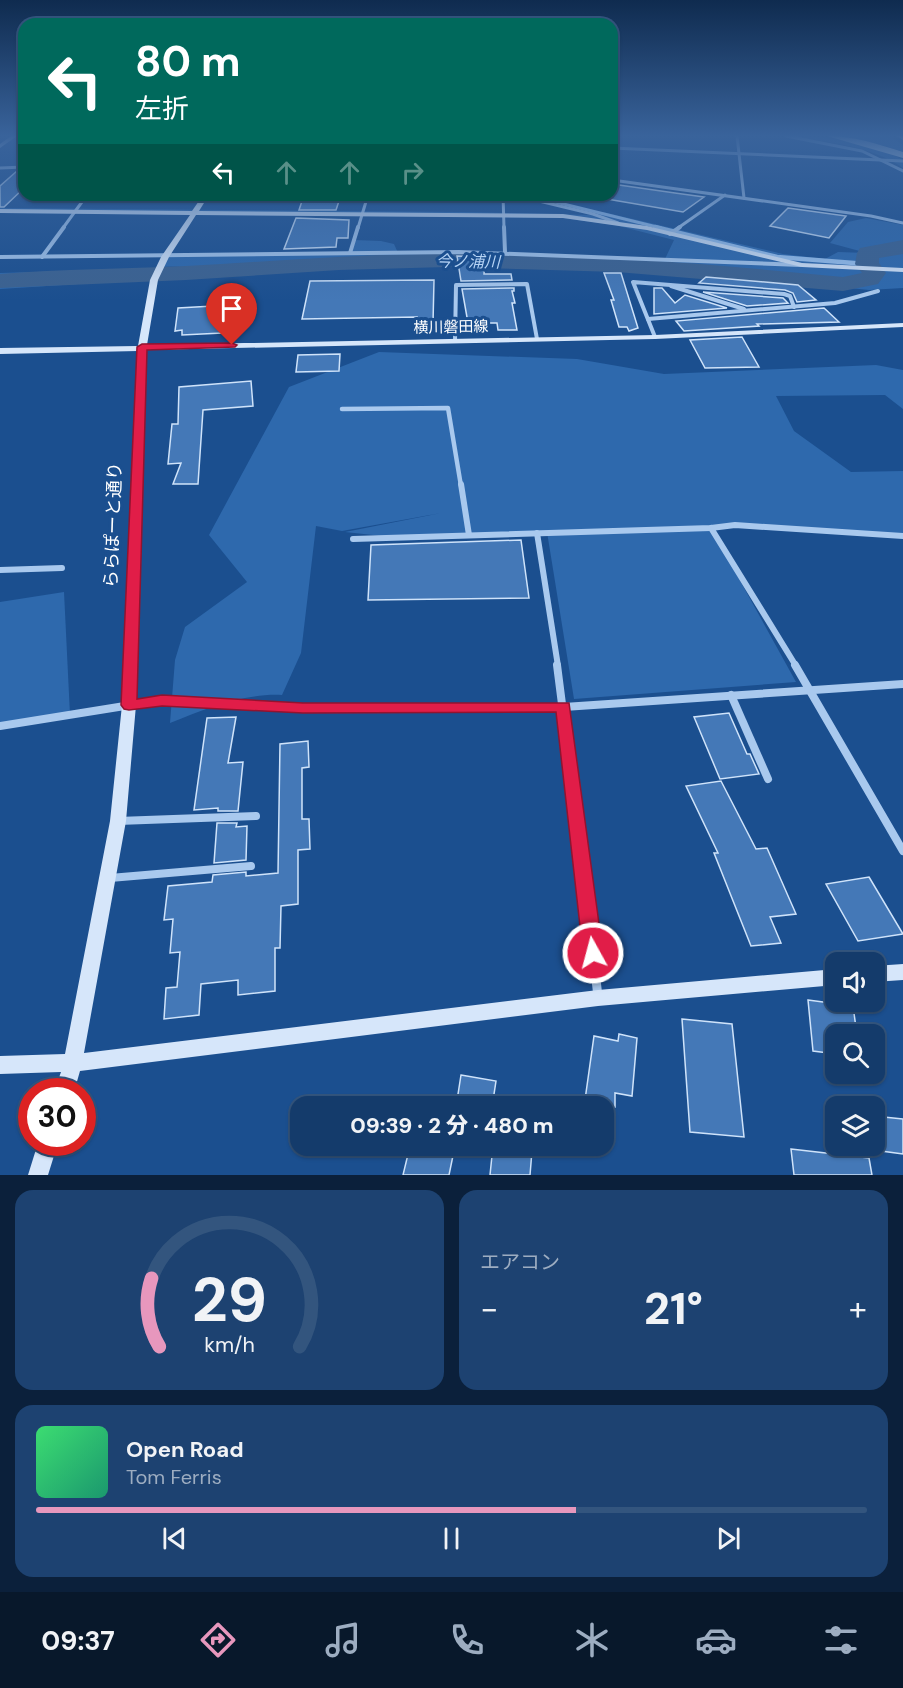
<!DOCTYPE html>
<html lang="ja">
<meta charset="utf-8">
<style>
body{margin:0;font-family:"DM Sans","Noto Sans JP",sans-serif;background:#1d4271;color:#f1f3f6;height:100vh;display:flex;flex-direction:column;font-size:22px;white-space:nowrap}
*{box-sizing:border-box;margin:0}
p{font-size:20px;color:#9dadc1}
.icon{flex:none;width:33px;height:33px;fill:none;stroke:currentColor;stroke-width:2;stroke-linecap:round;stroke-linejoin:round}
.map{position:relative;height:1175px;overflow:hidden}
.drawer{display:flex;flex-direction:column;gap:15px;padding:15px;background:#0b203b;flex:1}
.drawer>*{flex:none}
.top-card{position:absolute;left:18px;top:18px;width:600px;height:183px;border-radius:18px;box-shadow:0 2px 4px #0004,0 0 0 2px #33557e;background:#00695c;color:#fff;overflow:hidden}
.fabs{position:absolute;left:825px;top:952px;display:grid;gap:12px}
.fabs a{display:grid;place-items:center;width:60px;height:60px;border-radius:12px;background:#143b6b;box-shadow:0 2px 4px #0004,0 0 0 2px #33557e;font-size:30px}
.speed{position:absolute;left:18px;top:1078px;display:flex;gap:12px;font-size:30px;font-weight:700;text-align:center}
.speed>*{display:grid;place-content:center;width:78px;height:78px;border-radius:50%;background:#143b6b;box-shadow:0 2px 4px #0004,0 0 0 2px #33557e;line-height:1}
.speed .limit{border:9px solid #d22;background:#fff;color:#111}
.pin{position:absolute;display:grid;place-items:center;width:51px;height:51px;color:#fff;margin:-62px -26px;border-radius:50% 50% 50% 0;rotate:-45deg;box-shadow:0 0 6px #0007}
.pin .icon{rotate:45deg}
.me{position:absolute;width:66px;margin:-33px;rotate:353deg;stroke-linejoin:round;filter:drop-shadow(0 0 4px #0008)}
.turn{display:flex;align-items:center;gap:21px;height:126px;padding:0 18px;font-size:27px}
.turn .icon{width:78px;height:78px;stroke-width:2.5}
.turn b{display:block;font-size:42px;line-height:51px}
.lanes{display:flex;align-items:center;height:57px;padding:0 18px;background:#0003;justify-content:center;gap:30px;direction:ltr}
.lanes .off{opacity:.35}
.big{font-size:45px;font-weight:800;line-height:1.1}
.drawer .tile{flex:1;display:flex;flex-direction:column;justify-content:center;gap:9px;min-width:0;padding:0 21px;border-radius:18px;background:#1d4271}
.drawer .dial{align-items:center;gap:0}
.dial svg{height:156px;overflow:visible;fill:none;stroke:#33557e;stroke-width:7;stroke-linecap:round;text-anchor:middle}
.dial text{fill:#f1f3f6;stroke:none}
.song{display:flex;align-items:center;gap:18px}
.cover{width:72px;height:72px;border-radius:9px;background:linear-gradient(135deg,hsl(140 70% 55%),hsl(160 70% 35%))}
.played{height:6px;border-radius:3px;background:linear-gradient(90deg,#e797bd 65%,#33557e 65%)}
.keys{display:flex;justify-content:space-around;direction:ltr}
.heat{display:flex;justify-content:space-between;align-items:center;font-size:33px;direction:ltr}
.drawer .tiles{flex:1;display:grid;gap:15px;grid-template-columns:1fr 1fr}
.tile:last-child{grid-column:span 2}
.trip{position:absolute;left:290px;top:1096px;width:324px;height:60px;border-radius:18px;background:#143b6b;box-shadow:0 2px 4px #0004,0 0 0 2px #33557e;font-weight:800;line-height:60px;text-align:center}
.dock{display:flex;height:96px;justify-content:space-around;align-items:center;background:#08182b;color:#9dadc1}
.dock .icon{width:42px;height:42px}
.dock .active{color:#e797bd}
.dock b{font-size:27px;color:#f1f3f6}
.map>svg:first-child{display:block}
</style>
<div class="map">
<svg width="903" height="1175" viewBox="0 0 903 1175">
<rect width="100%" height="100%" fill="#1b4f8f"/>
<g fill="#2e69ad">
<path d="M 786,136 C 826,136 868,141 903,160 L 903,168 C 873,146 823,141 786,136 Z"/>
<polygon points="839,136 890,136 903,145 903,152 885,146"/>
<path d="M 0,208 L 463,212 L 592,215 L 603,212 L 783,254 L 825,259 L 838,252 L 867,253 L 830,243 L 848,222 L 866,218 L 903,225 L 903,288 L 869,290 L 699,273 L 469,265 L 347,267 L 0,289 L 0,273 L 139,269 L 187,266 L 160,267 L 165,257 C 227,255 288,254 350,253 L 354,240 L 381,241 L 394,244 L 398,253 L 519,253 L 665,259 L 674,240 L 615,225 L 562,218 L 0,213 Z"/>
<path d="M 379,352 L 577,359 L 664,374 L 876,365 L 903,370 L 903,409 L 885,395 L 776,396 L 794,431 L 851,472 L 903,471 L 903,535 L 735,525 L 711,528 L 796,682 L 574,699 L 547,532 L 401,538 L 345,532 L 441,513 L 342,531 L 316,526 L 301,653 L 282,695 C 244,693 205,709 170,723 L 175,660 L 185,627 L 247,582 L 209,535 L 289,387 Z"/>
<polygon points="64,592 70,715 0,723 0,602"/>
</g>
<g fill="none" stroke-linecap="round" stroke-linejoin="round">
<polyline stroke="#9cc4f0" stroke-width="3" points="527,195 661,228"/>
<polyline stroke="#9cc4f0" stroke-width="4.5" points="655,227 777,257 867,264"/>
<path fill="#3c6290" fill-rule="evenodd" d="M 903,240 L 903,254 L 879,258 L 879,263 L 886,273 L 878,284 L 843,291 L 617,272 L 447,267 L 339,270 L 186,280 L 0,288 L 0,274 C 62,269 124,269 186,266 C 292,260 397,251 503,254 C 617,256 730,266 843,277 L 862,273 L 855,264 L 857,253 L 860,248 Z"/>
</g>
<g fill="#4478b7" stroke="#cfe3fa" stroke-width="1.5">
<polygon points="17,171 24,171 24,188 4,207 0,207 0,186"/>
<polygon points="612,184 675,193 704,197 683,212 595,197 612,195"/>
<polygon points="302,201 339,201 336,210 299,210"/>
<polygon points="788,208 846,216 829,238 770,226"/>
<polygon points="296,218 349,220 348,238 337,238 336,247 284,249"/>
<polygon points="457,256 485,257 484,274 511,274 512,280 461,281"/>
<polygon points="604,273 621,273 638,328 629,331 627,327 619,327 611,300 614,300"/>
<polygon points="706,277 798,285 816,300 797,302 793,293 785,290 699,283"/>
<polygon points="434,280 433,323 416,323 417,317 302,319 310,281"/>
<polygon points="514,288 514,291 512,291 515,303 512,303 517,330 498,330 497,323 468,323 462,289"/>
<polygon points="654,288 662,288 675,303 685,295 727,308 654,314"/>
<polygon points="703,292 783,298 788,303 747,306"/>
<polygon points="231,305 231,323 222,323 222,333 182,335 182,330 175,331 178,308"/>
<polygon points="824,308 839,322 757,324 759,326 684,331 676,321"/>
<polygon points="742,337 759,367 705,368 690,340"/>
<polygon points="340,354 339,371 296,372 298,355"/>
<polygon points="251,381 253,406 203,410 198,484 173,484 181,463 168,464 172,424 178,424 179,387"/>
<polygon points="521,540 529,598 368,600 371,545"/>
<polygon points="729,713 747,754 750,754 759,774 720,779 694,717"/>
<polygon points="236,717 228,763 243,762 238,811 218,811 218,808 194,810 207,718"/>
<polygon points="308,741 309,767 302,768 302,819 309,819 310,849 298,850 298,904 281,906 280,948 275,948 275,991 238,995 238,980 201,984 199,1015 164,1019 166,988 177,987 180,952 170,953 173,919 164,920 168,886 212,882 213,875 246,872 246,876 278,873 280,744"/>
<polygon points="721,781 756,849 767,848 796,914 770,917 781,943 751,946 714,853 718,853 686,786"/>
<polygon points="217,823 237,823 236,827 247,826 246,860 214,863"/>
<polygon points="869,877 903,934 858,941 826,884"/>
<polygon points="808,1000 853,1006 857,1035 836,1035 836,1054 813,1051"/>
<polygon points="682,1019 732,1024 744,1137 690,1132"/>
<polygon points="619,1034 637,1038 632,1096 615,1093 615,1107 584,1107 594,1036 618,1041"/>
<polygon points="461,1075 496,1081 492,1107 456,1107"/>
<polygon points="874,1116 903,1119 903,1154 874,1150"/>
<polygon points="410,1146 455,1146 449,1175 403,1175"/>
<polygon points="493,1146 532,1151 530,1175 490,1175"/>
<polygon points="791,1149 869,1158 872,1175 794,1175"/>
</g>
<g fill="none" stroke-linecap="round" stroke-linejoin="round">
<g stroke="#a9c9ee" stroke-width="3">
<polyline points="737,136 744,198"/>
<polyline points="786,136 862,151 903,171"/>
<polyline points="612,148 903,161"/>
<polyline points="0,168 24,167"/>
<polyline points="612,180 871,216 903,223"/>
<polyline points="503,195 504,228"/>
<polyline points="514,195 593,214 618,223"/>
<polyline points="63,228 87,195"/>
<polyline points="358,228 368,195"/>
<polyline points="678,228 725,195"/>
</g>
<g stroke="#a9c9ee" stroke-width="4">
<polyline points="504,227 505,252"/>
<polyline points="670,234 680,227"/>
<polyline points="350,253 358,227"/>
<polyline points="0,257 459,252 801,265"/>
<polyline points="42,257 64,227"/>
<polyline points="671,286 744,309"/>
<polyline points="648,319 835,303 878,291"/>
<polyline points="655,337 633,282 784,294 790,296 794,307"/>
<polyline points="455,341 456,285 527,284 537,339"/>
</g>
<polyline stroke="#a9c9ee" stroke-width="4.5" points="342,409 448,408 461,486"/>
<g stroke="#a9c9ee" stroke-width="6">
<polyline points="461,484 469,535"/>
<polyline points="711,528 796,666"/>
<polyline points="537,533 558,666"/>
<polyline points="353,539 711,528 735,525 903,536"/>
<polyline points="0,570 62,568"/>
</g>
<g stroke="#a9c9ee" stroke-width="8">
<polyline points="557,665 586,892"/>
<polyline points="795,665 903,851"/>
<polyline points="731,695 768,779"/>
<polyline points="0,726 162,700 303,708 564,707 903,684"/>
<polyline points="118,821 256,816"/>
<polyline points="110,878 251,866"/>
</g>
<polyline stroke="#a9c9ee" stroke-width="9" points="586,891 598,997"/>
<g fill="#d6e6fa" fill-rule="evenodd">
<polygon points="11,136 17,136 0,148 0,144"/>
<polygon points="203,195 209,195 199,211 563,214 647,226 802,263 903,268 903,272 802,267 647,230 563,218 196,215 169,257 158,280 147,345 655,335 903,323 903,327 655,339 146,350 136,705 126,821 84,1053 598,990 836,969 836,985 598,1006 80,1071 74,1092 54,1092 61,1072 0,1074 0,1056 65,1054 110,821 122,705 138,351 0,354 0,348 138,346 150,280 161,257 190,215 0,213 0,209 192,211"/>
<polygon points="903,964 903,980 874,982 874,966"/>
<polygon points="38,1143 58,1143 48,1175 28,1175"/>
</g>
<g fill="#fff" fill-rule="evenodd">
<path d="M 827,136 C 854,136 878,144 903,152 L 903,158 Z"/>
<polygon points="897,136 903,136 903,140"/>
</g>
</g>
<linearGradient id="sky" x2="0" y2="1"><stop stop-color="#0f2b4f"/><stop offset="0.45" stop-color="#39639b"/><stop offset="1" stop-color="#39639b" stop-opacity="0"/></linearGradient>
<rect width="903" height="301" fill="url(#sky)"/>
<polygon fill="#e11d48" stroke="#92132f" stroke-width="1.5" points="232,343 237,345 235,347 147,350 137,699 162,695 303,703 569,703 603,953 600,959 593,962 586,959 583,953 556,712 303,713 162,706 129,710 124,709 121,705 137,347 142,344"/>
<g text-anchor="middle" stroke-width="6" stroke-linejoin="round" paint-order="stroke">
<g font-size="15" fill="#fff" stroke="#1b4f8f">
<text transform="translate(451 327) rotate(-1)" y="5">横川磐田線</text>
</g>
<g font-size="16" font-style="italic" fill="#b5d3f5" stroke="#1b4f8f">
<text transform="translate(468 261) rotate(1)" y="6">今ノ浦川</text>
</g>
<g font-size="18" fill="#fff" stroke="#1b4f8f">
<text transform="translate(113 525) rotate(-88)" y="6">ららぽーと通り</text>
</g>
</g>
</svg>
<div class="fabs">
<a><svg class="icon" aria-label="sound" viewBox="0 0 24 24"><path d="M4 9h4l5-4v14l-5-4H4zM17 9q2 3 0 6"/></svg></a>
<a><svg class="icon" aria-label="search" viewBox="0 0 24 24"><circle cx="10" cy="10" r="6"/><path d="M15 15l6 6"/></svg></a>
<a><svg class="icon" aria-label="layers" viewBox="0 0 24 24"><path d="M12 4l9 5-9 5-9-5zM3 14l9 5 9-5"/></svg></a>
</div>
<div class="speed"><div class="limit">30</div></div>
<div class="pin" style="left:232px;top:345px;background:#d93025"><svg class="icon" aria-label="arrive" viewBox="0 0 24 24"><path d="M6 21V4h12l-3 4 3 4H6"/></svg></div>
<svg class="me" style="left:593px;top:953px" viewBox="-20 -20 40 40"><circle r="17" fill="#e11d48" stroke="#fff" stroke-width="3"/><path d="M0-11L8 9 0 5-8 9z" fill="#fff"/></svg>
<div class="trip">09:39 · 2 分 · 480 m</div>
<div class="top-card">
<div class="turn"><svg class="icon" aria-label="left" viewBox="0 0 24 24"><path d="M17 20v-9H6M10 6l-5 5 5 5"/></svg><div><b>80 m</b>左折</div></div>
<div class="lanes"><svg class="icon" aria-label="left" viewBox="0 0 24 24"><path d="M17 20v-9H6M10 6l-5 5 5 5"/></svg><svg class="icon off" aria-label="ahead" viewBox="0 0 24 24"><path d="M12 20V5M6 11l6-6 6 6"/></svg><svg class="icon off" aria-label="ahead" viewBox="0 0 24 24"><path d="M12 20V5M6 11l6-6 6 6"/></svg><svg class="icon off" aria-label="right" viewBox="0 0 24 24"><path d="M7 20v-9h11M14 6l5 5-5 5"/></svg></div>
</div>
</div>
<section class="drawer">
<div class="tiles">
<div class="tile dial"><svg viewBox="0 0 100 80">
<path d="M14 69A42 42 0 1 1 86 69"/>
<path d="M14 69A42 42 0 0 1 10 34" stroke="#e797bd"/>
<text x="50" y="56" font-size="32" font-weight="700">29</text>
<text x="50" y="72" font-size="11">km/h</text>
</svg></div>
<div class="tile"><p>エアコン</p>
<div class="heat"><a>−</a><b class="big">21°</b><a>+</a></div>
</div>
<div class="tile">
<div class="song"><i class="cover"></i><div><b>Open Road</b><p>Tom Ferris</p></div></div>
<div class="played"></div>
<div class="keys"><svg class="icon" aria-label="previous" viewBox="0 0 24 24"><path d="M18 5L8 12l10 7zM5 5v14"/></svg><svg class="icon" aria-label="pause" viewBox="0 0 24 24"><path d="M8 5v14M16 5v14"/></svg><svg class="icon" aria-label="next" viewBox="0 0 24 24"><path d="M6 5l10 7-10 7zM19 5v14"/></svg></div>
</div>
</div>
</section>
<nav class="dock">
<b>09:37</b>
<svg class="icon active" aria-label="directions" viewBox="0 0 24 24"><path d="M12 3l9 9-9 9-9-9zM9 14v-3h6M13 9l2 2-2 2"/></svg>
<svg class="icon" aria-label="music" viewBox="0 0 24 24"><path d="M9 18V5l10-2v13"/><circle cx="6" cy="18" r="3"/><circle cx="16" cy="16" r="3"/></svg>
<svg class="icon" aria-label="phone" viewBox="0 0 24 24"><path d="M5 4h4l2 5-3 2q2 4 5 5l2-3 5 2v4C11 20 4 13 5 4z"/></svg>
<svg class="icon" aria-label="climate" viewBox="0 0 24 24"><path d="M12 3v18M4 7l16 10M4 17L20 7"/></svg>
<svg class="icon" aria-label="car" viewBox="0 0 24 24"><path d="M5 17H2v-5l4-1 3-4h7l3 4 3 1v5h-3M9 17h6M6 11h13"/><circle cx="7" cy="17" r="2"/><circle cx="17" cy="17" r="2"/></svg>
<svg class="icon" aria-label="filters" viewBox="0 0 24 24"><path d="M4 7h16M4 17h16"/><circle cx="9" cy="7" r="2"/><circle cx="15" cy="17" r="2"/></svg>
</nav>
